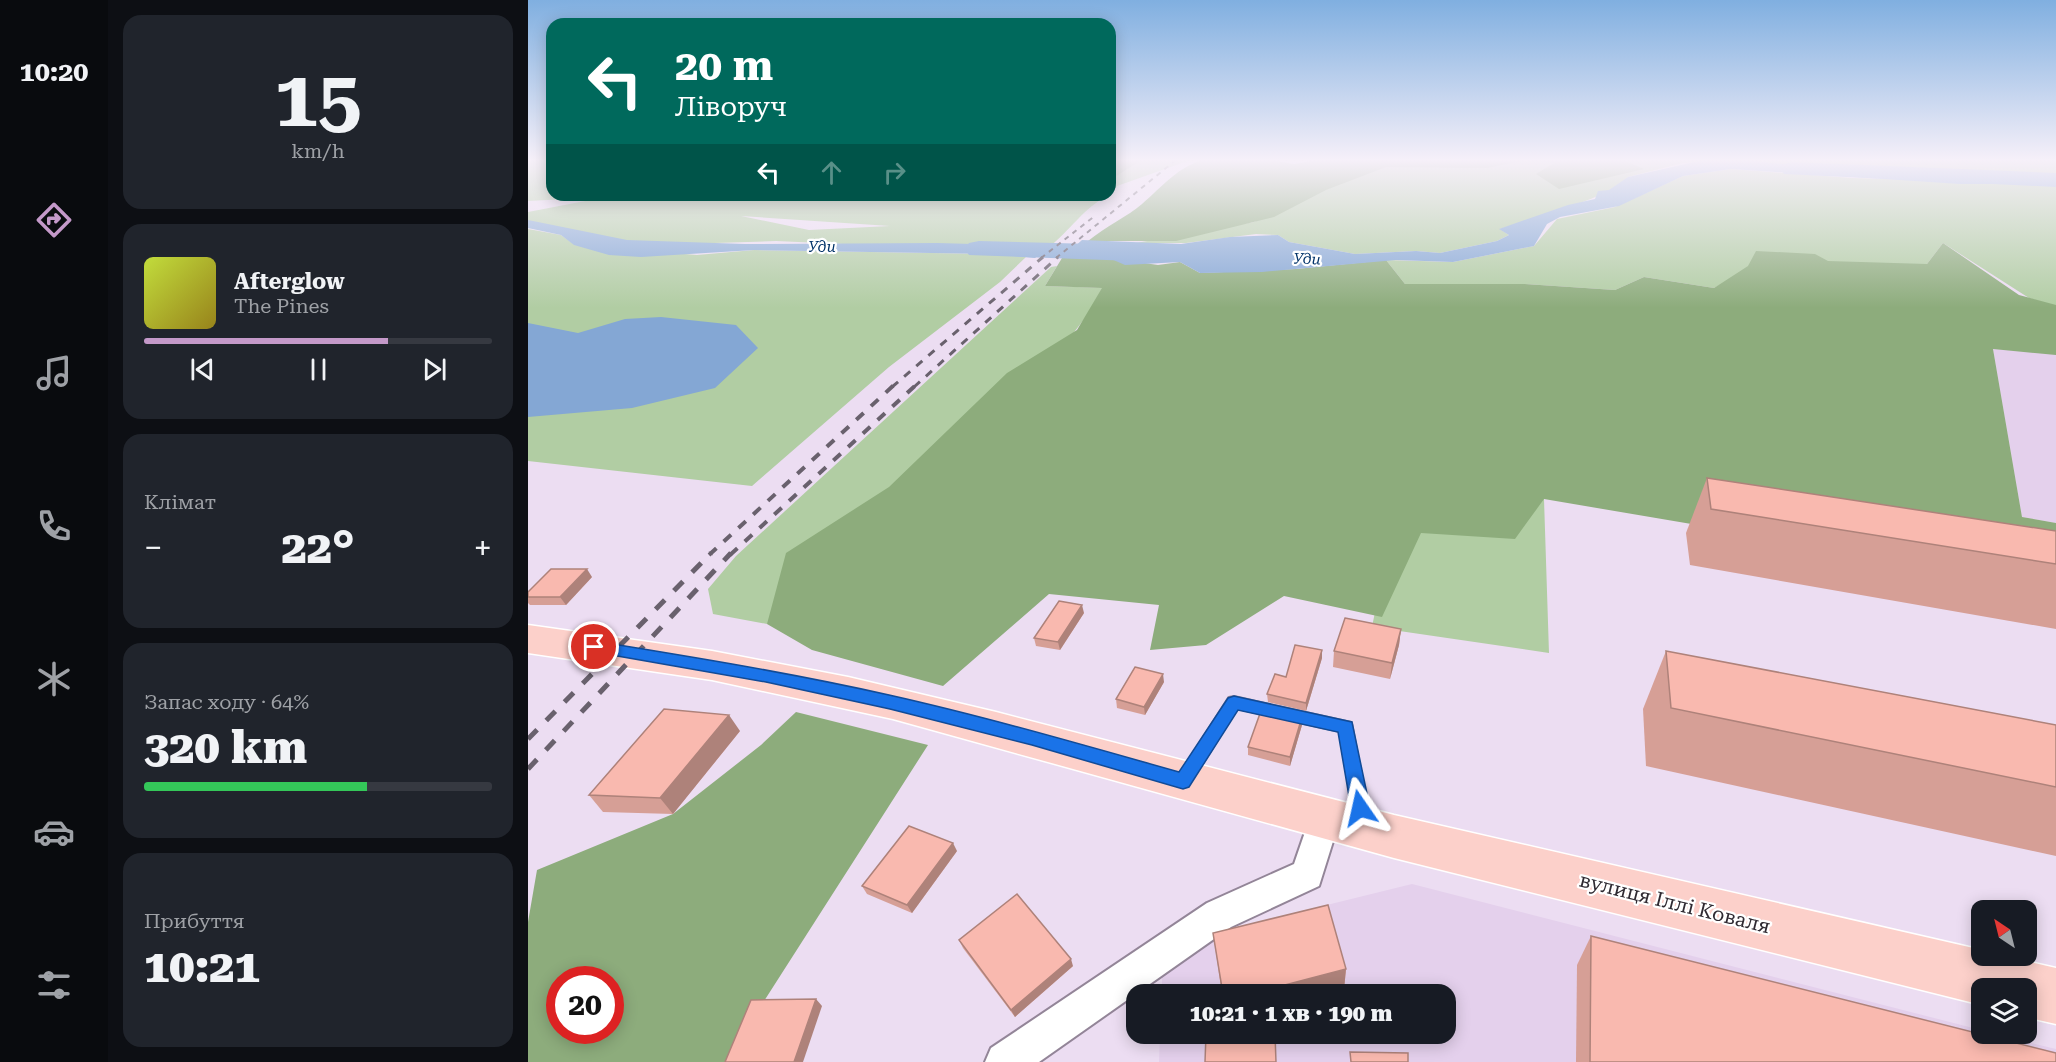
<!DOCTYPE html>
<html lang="uk">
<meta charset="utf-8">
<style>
body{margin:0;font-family:"Roboto Serif",serif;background:#20242c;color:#f1f3f6;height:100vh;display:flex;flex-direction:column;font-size:22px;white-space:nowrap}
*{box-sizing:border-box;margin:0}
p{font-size:20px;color:#9ea1a6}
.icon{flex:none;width:33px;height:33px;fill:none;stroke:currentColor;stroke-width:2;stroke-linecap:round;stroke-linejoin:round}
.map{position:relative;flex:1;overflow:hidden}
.drawer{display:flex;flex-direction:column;gap:15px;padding:15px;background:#0d0f14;width:420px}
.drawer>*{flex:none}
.top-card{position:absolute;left:18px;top:18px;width:570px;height:183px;border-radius:18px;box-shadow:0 3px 15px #0003;background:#00695c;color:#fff;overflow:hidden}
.needle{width:39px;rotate:325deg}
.controls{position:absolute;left:1443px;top:900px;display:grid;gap:12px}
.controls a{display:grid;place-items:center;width:66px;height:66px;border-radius:12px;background:#171b24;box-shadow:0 3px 15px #0003;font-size:30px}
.speed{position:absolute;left:18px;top:966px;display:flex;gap:12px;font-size:30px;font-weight:700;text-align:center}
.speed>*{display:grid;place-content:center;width:78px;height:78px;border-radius:50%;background:#171b24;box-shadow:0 3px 15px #0003;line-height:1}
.speed .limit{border:9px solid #d22;background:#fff;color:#111}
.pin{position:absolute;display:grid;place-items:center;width:51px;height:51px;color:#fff;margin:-26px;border:3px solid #fff;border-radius:50%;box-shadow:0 2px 6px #0007}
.me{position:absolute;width:66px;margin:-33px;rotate:349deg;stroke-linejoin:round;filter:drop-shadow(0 0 4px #0008)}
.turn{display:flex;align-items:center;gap:21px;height:126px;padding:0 30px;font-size:27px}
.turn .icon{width:78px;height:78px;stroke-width:2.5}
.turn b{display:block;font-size:42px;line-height:51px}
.lanes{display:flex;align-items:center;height:57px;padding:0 30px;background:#0003;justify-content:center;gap:30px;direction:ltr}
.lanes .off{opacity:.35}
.big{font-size:45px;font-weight:800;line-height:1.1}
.drawer .card{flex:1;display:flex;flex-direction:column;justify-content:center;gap:9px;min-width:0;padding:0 21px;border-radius:18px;background:#20242c}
.drawer .dial{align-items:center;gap:0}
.dial b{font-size:78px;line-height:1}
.song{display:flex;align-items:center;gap:18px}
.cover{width:72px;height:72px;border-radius:9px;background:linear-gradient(135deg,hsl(70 70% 55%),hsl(50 70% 35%))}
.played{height:6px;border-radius:3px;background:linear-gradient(90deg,#c499c9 70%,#363941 70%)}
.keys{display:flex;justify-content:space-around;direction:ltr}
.heat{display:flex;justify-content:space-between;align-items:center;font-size:33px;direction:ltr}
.charge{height:9px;border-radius:4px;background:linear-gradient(90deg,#34c759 64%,#363941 0)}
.trip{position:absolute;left:598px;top:984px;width:330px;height:60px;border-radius:18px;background:#171b24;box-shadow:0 3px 15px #0003;font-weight:800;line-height:60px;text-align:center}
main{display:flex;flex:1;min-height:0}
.tab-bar{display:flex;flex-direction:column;width:108px;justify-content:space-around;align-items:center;background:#090b0e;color:#9ea1a6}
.tab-bar .icon{width:42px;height:42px}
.tab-bar .current{color:#c499c9}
.tab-bar b{font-size:27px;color:#f1f3f6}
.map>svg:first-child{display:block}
</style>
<main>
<nav class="tab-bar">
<b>10:20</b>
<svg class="icon current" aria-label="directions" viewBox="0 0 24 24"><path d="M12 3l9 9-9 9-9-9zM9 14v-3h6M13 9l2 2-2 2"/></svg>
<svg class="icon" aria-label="music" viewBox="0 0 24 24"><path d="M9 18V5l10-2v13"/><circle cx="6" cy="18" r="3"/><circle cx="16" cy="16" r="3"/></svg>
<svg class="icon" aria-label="phone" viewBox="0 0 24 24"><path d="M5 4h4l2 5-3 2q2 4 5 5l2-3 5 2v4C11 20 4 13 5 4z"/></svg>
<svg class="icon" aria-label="climate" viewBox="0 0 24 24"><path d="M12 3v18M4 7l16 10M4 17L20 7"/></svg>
<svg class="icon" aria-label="car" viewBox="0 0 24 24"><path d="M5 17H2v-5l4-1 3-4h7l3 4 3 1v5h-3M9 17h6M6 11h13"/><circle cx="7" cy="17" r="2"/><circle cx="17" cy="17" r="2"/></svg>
<svg class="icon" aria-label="filters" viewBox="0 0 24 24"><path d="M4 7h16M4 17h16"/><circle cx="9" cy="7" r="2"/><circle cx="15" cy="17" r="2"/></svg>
</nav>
<section class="drawer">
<div class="card dial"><b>15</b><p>km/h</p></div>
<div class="card">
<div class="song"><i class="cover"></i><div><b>Afterglow</b><p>The Pines</p></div></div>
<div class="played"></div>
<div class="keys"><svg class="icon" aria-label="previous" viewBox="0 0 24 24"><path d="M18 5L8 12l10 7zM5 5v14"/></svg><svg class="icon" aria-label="pause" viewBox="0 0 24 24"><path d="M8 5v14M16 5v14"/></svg><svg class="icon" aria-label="next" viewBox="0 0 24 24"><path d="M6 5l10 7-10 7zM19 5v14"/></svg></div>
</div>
<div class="card"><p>Клімат</p>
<div class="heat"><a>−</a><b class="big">22°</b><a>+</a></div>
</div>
<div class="card"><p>Запас ходу · 64%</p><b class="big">320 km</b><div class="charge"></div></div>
<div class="card"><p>Прибуття</p><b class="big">10:21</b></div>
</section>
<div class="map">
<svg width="1528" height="1062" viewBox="0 0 1528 1062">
<rect width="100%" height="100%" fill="#ecddf2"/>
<g fill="#e4d0ec">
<polygon points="1528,347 1528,523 1494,517 1465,349"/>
<polygon points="884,884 1453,1030 1454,1034 1466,1034 1528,1049 1528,1062 631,1062 632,1034 918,1034 918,994 634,994 634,974 697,930"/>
</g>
<g fill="#b1cda3" fill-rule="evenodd">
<path d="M 0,159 L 24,159 L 24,195 L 581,195 C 556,207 542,231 520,248 L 382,247 L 248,241 L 121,245 L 0,223 L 0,212 L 78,197 L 0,201 ZM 213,216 L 362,226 L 281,230 Z"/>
<polygon points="582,159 665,159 589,186 582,194"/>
<path d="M 847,159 L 1528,159 L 1528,178 L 1305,171 L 1201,160 L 1155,163 L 1100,177 C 1081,199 1003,218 972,229 L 981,235 L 969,241 L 912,253 L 888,251 L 827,254 L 761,242 L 750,235 L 728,234 L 658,243 L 608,243 L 726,222 Z"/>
<polygon points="1203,169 1324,178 1528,184 1528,306 1501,298 1415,243 1399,264 1227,266 1186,288 1116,277 1087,290 997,284 877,284 858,260 925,262 1006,246 1029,219 1087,207 1155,176"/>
<polygon points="0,229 33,235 47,245 169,255 226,250 465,254 498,257 472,282 361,367 224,486 0,461"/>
<polygon points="529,266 517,286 580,288 464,439 239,624 185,614 180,589 208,556 523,267"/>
<polygon points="751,425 1016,499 1021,653 844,627 856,567"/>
</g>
<g fill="#8dac7c" fill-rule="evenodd">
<polygon points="582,159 615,159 582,180"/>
<path d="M 678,159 L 737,159 L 766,164 L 794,159 L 1093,159 L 1116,169 L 1031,189 L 1008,174 L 1026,163 L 999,160 L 959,168 L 858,167 L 798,190 L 746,217 L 648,241 L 560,241 C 577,227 600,216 614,204 C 635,186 650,166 678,159 Z"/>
<polygon points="1415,243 1491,295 1528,305 1528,355 1465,349 1494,517 1528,523 1528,586 1016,499 987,539 893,533 854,617 756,596 678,645 622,650 631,605 521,594 415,686 284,650 239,624 258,553 361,487 479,373 549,330 574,288 517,286 534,258 581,258 630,265 652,262 672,273 768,269 858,260 877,284 997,284 1087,290 1116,277 1186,288 1220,266 1228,251 1287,254 1300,261 1399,264"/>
<path d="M 268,712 L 400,745 L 197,1062 L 0,1062 L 0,922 L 9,870 L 145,814 L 233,745 ZM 32,980 L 82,980 L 82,1030 L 32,1030 Z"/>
</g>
<g fill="#84a7d4">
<polygon points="1175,160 1218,160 1346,174 1518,177 1528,178 1528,184 1432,184 1203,169 1155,176 1091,206 1032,217 1019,224 1006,246 925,262 868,260 734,272 672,273 652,262 597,265 581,258 534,258 554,240 653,244 702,237 750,235 761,242 827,254 888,251 912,253 969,241 981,235 971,229 1040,205 1067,199 1070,191 1081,190 1100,177"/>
<polygon points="0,220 99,240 217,244 409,243 522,246 507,258 465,254 226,250 113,257 81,255 46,245 33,235 0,228"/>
<polygon points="133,317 208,325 230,348 187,388 104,408 0,417 0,323 50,333 97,319"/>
</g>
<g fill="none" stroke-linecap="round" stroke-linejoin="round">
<g fill="#84a7d4" fill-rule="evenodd">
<polygon points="1264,162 1528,173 1528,187 1256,174 1253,169 1256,164"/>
<polygon points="451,241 606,245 616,247 620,253 616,259 606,261 441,255 437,249 441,243"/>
</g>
<defs>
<polygon id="service" points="706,697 823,723 841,819 839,824 834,826 829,824 827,819 812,731 709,708 665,778 660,780 655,778 653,774 655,770 701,698"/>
<polygon id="minor" points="796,805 807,809 812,819 791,886 703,927 511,1062 457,1062 463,1048 679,903 766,864 785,809"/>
<polygon id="primary" points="0,625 184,651 320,677 468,712 866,815 1454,950 1454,956 1475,956 1528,968 1528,1024 1498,1017 1498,988 1454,988 1454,1005 866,858 365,719 184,680 0,653"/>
</defs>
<use href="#service" stroke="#938598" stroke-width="4"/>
<use href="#minor" stroke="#938598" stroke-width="4"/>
<use href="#primary" stroke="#fff" stroke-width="3"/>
<use href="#service" fill="#fff" fill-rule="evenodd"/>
<use href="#minor" fill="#fff" fill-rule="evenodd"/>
<use href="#primary" fill="#fcd0ca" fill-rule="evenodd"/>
<g stroke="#69616d" stroke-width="2" stroke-dasharray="5 5" stroke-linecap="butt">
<polyline points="513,258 568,215"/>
<polyline points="528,258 649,159"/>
</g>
<g stroke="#69616d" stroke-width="3" stroke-dasharray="8 8" stroke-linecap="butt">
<polyline points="364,387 515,257"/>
<polyline points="386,387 530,257"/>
</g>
<g stroke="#69616d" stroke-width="4" stroke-dasharray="10 10" stroke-linecap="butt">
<polyline points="181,555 366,385"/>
<polyline points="202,555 388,385"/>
</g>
<g stroke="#69616d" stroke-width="5" stroke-dasharray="13 13" stroke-linecap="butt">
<polyline points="0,739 183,553"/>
<polyline points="0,769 203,553"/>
</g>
</g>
<g fill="#d69f96">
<polygon points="1179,478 1528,531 1528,629 1162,565 1158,533"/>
<polygon points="64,577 38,605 2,605 0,603 0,592"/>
<polygon points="556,613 532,650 508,646 506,638"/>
<polygon points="873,629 871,645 862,679 805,667 806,651"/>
<polygon points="794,650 794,658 778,711 740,702 739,694 758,677"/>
<polygon points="1138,651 1528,725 1528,856 1118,766 1115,709"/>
<polygon points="636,682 617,715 589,708 588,699"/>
<polygon points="774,717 774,725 762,766 720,755 720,747"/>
<polygon points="212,731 145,814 75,812 61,795"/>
<polygon points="429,851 384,913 339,894 334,886"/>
<polygon points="685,933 818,969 816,989 795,994 694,994"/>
<polygon points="1063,936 1528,1062 1048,1062 1049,965"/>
<polygon points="431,940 545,966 487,1017 435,948"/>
</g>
<g fill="#ae827a">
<polygon points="59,569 64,577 38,605 32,597"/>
<polygon points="554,605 556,613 532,650 530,642"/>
<polygon points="873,629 871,645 862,679 864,663"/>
<polygon points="794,650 794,658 778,711 778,703"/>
<polygon points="635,674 636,682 617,715 616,707"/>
<polygon points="201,715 212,731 145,814 132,798"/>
<polygon points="774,717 774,725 762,766 762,757"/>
<polygon points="425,843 429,851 384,913 379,905"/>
<polygon points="543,959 545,966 487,1017 483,1010"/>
<polygon points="818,969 816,989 795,994 745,994 745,988"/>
<polygon points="288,999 294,1006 275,1062 266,1062"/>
</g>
<g fill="#f9b9af" stroke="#ae827a" stroke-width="1.5">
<polygon points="1179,478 1528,531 1528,564 1183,509"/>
<polygon points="23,569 59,569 32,597 0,597 0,592"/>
<polygon points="531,601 554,605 530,642 506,638"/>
<polygon points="817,618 873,629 864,663 806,651"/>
<polygon points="767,645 794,650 778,703 739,694 747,674 758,677"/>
<polygon points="1138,651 1528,725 1528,787 1143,708"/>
<polygon points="607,667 635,674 616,707 588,699"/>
<polygon points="734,708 774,717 762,757 720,747"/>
<polygon points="136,709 201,715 132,798 61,795"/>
<polygon points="381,826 425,843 379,905 334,886"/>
<polygon points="489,894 543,959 483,1010 431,940"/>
<polygon points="800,905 818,969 745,988 745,994 695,994 685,933"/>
<polygon points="1063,936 1528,1053 1528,1062 1062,1062"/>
<polygon points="288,999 266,1062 197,1062 223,1000"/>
<polygon points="678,1034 747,1034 748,1062 677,1062"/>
<polygon points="822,1052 880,1053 880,1062 823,1062"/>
</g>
<linearGradient id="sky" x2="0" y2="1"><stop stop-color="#80afe0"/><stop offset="0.52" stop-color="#f6f0f9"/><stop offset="1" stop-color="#f6f0f9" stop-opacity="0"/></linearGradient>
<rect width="1528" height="308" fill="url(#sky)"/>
<path fill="#1a73e8" stroke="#114b97" stroke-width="1.5" d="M 66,641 C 165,657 263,673 361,695 C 459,717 555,745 651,772 L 700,698 L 706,696 L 824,722 L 842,808 L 839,814 L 832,816 L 826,814 L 823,808 L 810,732 L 710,710 L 661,787 L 655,789 L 504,745 L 362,709 L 238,682 L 61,651 L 58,647 Z"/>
<g text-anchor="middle" stroke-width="4.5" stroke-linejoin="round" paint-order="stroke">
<g font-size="15" font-style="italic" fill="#003268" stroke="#fff">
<text x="294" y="252">Уди</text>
<text transform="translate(779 259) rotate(2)" y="5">Уди</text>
</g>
<g font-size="20" fill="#2f2a32" stroke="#fff">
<text transform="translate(1147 903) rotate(14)" y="7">вулиця Іллі Коваля</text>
</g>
</g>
</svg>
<div class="controls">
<a><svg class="needle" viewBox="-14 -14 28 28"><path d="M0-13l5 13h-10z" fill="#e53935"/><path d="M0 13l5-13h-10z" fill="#9ea1a6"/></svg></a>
<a><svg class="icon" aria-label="layers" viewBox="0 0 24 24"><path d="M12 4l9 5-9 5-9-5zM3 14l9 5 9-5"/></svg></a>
</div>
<div class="speed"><div class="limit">20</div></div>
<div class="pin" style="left:66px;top:647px;background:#d93025"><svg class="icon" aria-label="arrive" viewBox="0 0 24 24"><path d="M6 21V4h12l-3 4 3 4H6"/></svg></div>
<svg class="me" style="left:832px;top:808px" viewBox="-20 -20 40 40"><path d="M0-17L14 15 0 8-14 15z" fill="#1a73e8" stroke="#fff" stroke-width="4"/></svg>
<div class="trip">10:21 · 1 хв · 190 m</div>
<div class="top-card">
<div class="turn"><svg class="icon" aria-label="left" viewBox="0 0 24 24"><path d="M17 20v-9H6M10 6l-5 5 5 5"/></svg><div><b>20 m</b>Ліворуч</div></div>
<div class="lanes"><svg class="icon" aria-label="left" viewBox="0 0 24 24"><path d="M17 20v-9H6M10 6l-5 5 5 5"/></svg><svg class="icon off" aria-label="ahead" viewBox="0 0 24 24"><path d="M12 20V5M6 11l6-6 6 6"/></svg><svg class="icon off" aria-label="right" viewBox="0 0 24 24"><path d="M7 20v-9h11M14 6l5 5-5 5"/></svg></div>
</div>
</div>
</main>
